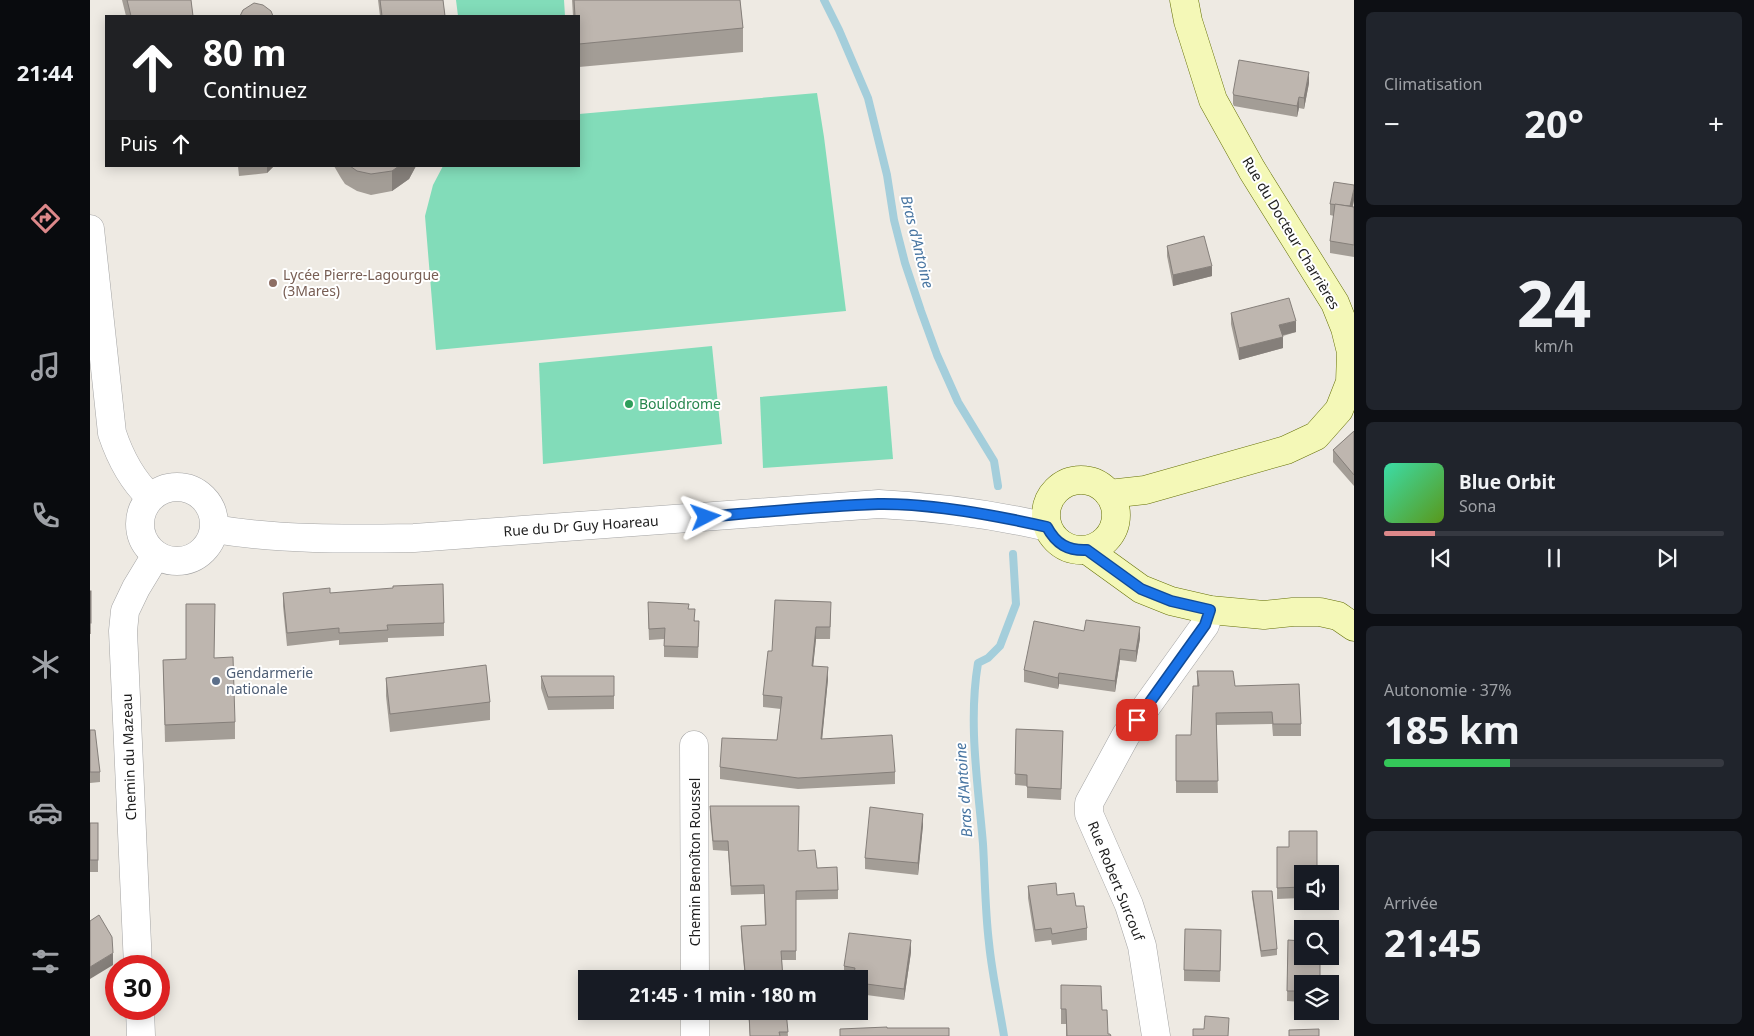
<!DOCTYPE html>
<html lang="fr">
<meta charset="utf-8">
<style>
body{margin:0;font-family:"Noto Sans",sans-serif;background:#20242c;color:#f1f3f6;height:100vh;display:flex;flex-direction:column;font-size:19px;white-space:nowrap}
*{box-sizing:border-box;margin:0}
p{font-size:16px;color:#9ea1a6}
.icon{flex:none;width:28px;height:28px;fill:none;stroke:currentColor;stroke-width:2;stroke-linecap:round;stroke-linejoin:round}
.map{position:relative;flex:1;overflow:hidden}
.details{display:flex;flex-direction:column;gap:12px;padding:12px;background:#0d0f14;width:400px}
.details>*{flex:none}
.hud{position:absolute;left:15px;top:15px;width:475px;height:152px;border-radius:0px;box-shadow:0 2px 12px #0003;background:#202124;color:#fff;overflow:hidden}
.buttons{position:absolute;left:1204px;top:865px;display:grid;gap:10px}
.buttons a{display:grid;place-items:center;width:45px;height:45px;border-radius:0px;background:#171b24;box-shadow:0 2px 12px #0003;font-size:25px}
.speed{position:absolute;left:15px;top:955px;display:flex;gap:10px;font-size:25px;font-weight:700;text-align:center}
.speed>*{display:grid;place-content:center;width:65px;height:65px;border-radius:50%;background:#171b24;box-shadow:0 2px 12px #0003;line-height:1}
.speed .limit{border:8px solid #d22;background:#fff;color:#111}
.pin{position:absolute;display:grid;place-items:center;width:42px;height:42px;color:#fff;margin:-21px;border-radius:10px;box-shadow:0 2px 8px #0006}
.me{position:absolute;width:55px;margin:-28px;rotate:86deg;stroke-linejoin:round;filter:drop-shadow(0 0 4px #0008)}
.turn{display:flex;align-items:center;gap:18px;height:105px;padding:0 15px;font-size:22px}
.turn .icon{width:65px;height:65px;stroke-width:2.5}
.turn b{display:block;font-size:35px;line-height:42px}
.then{display:flex;align-items:center;height:48px;padding:0 15px;background:#0003;gap:10px;font-size:19px}
.big{font-size:38px;font-weight:700;line-height:1.1}
.details .widget{flex:1;display:flex;flex-direction:column;justify-content:center;gap:8px;min-width:0;padding:0 18px;border-radius:8px;background:#20242c}
.details .dial{align-items:center;gap:0}
.dial b{font-size:65px;line-height:1}
.song{display:flex;align-items:center;gap:15px}
.cover{width:60px;height:60px;border-radius:8px;background:linear-gradient(135deg,hsl(160 70% 55%),hsl(90 70% 35%))}
.played{height:5px;border-radius:2px;background:linear-gradient(90deg,#dd888a 15%,#363941 15%)}
.keys{display:flex;justify-content:space-around;direction:ltr}
.heat{display:flex;justify-content:space-between;align-items:center;font-size:28px;direction:ltr}
.charge{height:8px;border-radius:4px;background:linear-gradient(90deg,#34c759 37%,#363941 0)}
.trip{position:absolute;left:488px;top:970px;width:290px;height:50px;border-radius:0px;background:#171b24;box-shadow:0 2px 12px #0003;font-weight:700;line-height:50px;text-align:center}
main{display:flex;flex:1;min-height:0}
.tabs{display:flex;flex-direction:column;width:90px;justify-content:space-around;align-items:center;background:#090b0e;color:#9ea1a6}
.tabs .icon{width:35px;height:35px}
.tabs .on{color:#dd888a}
.tabs b{font-size:22px;color:#f1f3f6}
.map>svg:first-child{display:block}
</style>
<main>
<nav class="tabs">
<b>21:44</b>
<svg class="icon on" aria-label="directions" viewBox="0 0 24 24"><path d="M12 3l9 9-9 9-9-9zM9 14v-3h6M13 9l2 2-2 2"/></svg>
<svg class="icon" aria-label="music" viewBox="0 0 24 24"><path d="M9 18V5l10-2v13"/><circle cx="6" cy="18" r="3"/><circle cx="16" cy="16" r="3"/></svg>
<svg class="icon" aria-label="phone" viewBox="0 0 24 24"><path d="M5 4h4l2 5-3 2q2 4 5 5l2-3 5 2v4C11 20 4 13 5 4z"/></svg>
<svg class="icon" aria-label="climate" viewBox="0 0 24 24"><path d="M12 3v18M4 7l16 10M4 17L20 7"/></svg>
<svg class="icon" aria-label="car" viewBox="0 0 24 24"><path d="M5 17H2v-5l4-1 3-4h7l3 4 3 1v5h-3M9 17h6M6 11h13"/><circle cx="7" cy="17" r="2"/><circle cx="17" cy="17" r="2"/></svg>
<svg class="icon" aria-label="filters" viewBox="0 0 24 24"><path d="M4 7h16M4 17h16"/><circle cx="9" cy="7" r="2"/><circle cx="15" cy="17" r="2"/></svg>
</nav>
<div class="map">
<svg width="1264" height="1036" viewBox="0 0 1264 1036">
<rect width="100%" height="100%" fill="#eeeae3"/>
<g fill="#82dcb9">
<polygon points="366,0 474,0 475,16 368,16"/>
<polygon points="727,93 734,137 756,311 346,350 335,216 343,185 353,166 489,166 489,114"/>
<polygon points="622,346 632,444 453,464 449,363"/>
<polygon points="797,386 803,459 673,468 670,397"/>
</g>
<g fill="none" stroke-linecap="round" stroke-linejoin="round">
<g stroke="#a4cedb" stroke-width="8">
<polyline points="734,0 749,30 778,98 797,175 804,220 815,263 831,311 847,355 868,402 904,461 908,486"/>
<path d="M 914,1036 C 909,1005 902,974 899,943 C 895,910 895,877 893,844 C 888,784 878,723 888,663 L 898,658 L 910,646 L 926,604 L 923,554"/>
</g>
<defs>
<g id="street">
<path d="M 0,229 L 22,433 C 30,457 41,479 60,497"/>
<circle cx="87" cy="524" r="37"/>
<path d="M 124,529 C 190,540 257,539 324,538 L 789,504 C 846,507 902,514 957,527"/>
<polyline points="604,745 605,979"/>
<polyline points="48,966 33,631 35,611 46,588 66,555"/>
<polyline points="50,1009 51,1036"/>
<polyline points="605,1011 605,1036"/>
<polyline points="1066,1036 1052,946 1039,905 999,814 999,803 1036,735 1115,625 1120,610"/>
</g>
<g id="secondary">
<circle cx="991" cy="515" r="35"/>
<polyline points="1019,494 1055,490 1196,450 1226,436 1249,410 1260,382 1261,352 1255,328 1245,303 1162,170 1123,100 1098,21 1094,0"/>
<polyline points="997,550 1051,589 1081,601 1120,610 1174,615 1203,612 1230,612 1248,616 1264,627"/>
</g>
</defs>
<use href="#street" stroke="#a4a4a4" stroke-width="29"/>
<use href="#secondary" stroke="#657007" stroke-width="29"/>
<use href="#street" stroke="#fff" stroke-width="28"/>
<use href="#secondary" stroke="#f4f8b7" stroke-width="28"/>
</g>
<g fill="#a39d96">
<polygon points="32,0 101,0 103,16 36,16"/>
<polygon points="288,0 353,0 355,16 290,16"/>
<polygon points="482,0 650,0 653,28 653,52 489,67 489,16 483,16"/>
<polygon points="1219,83 1214,109 1209,108 1207,117 1155,108 1144,106 1143,104 1143,93"/>
<polygon points="148,166 184,166 177,173 149,176"/>
<polygon points="244,166 326,166 319,179 302,191 281,195 267,191 255,184 251,178"/>
<polygon points="1264,185 1264,200 1263,207 1264,207 1264,257 1240,253 1240,241 1244,216 1240,215 1240,204"/>
<polygon points="1077,246 1122,276 1083,286 1077,256"/>
<polygon points="1141,313 1206,332 1193,336 1193,348 1149,360 1141,324"/>
<polygon points="1264,431 1264,486 1243,462 1243,450"/>
<polygon points="0,591 1,601 1,634 0,634"/>
<polygon points="193,593 240,593 354,623 354,636 298,638 298,642 249,645 249,640 197,646 193,606"/>
<polygon points="599,609 605,621 609,632 608,658 574,657 574,639 559,640 558,613"/>
<polygon points="741,613 740,639 726,639 723,666 738,679 732,739 805,772 805,784 708,789 630,779 630,767 687,740 691,709 673,707 673,695 682,651"/>
<polygon points="994,631 1050,638 1046,662 1030,660 1025,692 969,684 968,689 934,682 934,670"/>
<polygon points="124,658 145,722 145,739 75,742 73,660"/>
<polygon points="1107,671 1145,686 1211,724 1211,736 1183,736 1182,724 1126,725 1128,793 1086,793 1086,735 1101,735 1107,686"/>
<polygon points="451,676 524,676 524,709 458,710 451,688"/>
<polygon points="296,678 400,702 400,720 300,732 296,696"/>
<polygon points="926,729 973,731 971,800 937,798 937,786 925,785"/>
<polygon points="0,730 10,772 10,782 0,783"/>
<polygon points="620,806 708,851 727,868 748,890 748,899 706,900 706,960 692,960 693,979 655,979 651,935 651,926 675,925 674,894 641,895 638,851 623,850 620,816"/>
<rect x="0" y="823" width="8" height="49"/>
<polygon points="833,825 828,875 775,869 775,858"/>
<polygon points="1187,847 1199,847 1212,874 1212,898 1187,899"/>
<polygon points="938,886 967,895 986,906 997,928 997,940 962,945 961,940 945,942 938,898"/>
<polygon points="1162,891 1187,949 1187,955 1171,957 1162,897"/>
<polygon points="1131,930 1130,982 1094,981 1094,970"/>
<polygon points="1198,940 1212,984 1212,1002 1197,1001"/>
<polygon points="821,952 814,1000 769,994 769,979 762,979 754,977 754,966"/>
<polygon points="971,985 1012,1010 1018,1034 1021,1036 976,1036 976,1024 971,1024"/>
<polygon points="658,1011 696,1011 698,1036 660,1036"/>
</g>
<g fill="#857f7a">
<polygon points="1219,72 1219,83 1214,109 1214,98"/>
<polygon points="1209,97 1209,108 1207,117 1207,106"/>
<polygon points="177,166 184,166 177,173"/>
<polygon points="309,166 326,166 319,179 302,191 302,171"/>
<polygon points="1264,189 1264,200 1260,218 1260,206"/>
<polygon points="1122,266 1122,276 1083,286 1083,275"/>
<polygon points="1206,321 1206,332 1189,336 1189,325"/>
<polygon points="1193,337 1193,348 1149,360 1149,348"/>
<polygon points="726,627 726,639 722,677 722,666"/>
<polygon points="1050,627 1050,638 1046,662 1046,651"/>
<polygon points="1030,649 1030,660 1025,692 1025,681"/>
<polygon points="738,667 738,679 731,750 731,739"/>
<polygon points="969,673 969,684 968,689 968,678"/>
<polygon points="833,814 833,825 828,875 828,863"/>
<polygon points="821,940 821,952 814,1000 814,989"/>
<polygon points="23,953 23,965 0,979 0,967"/>
</g>
<g fill="#beb6af" stroke="#857f7a">
<polygon points="37,0 101,0 103,16 41,16"/>
<polygon points="290,0 353,0 355,16 292,16"/>
<polygon points="484,0 650,0 653,28 489,44 489,16 485,16"/>
<polygon points="164,3 173,5 181,11 183,16 150,16 153,10"/>
<polygon points="1149,60 1219,72 1214,98 1209,97 1207,106 1144,95 1143,93"/>
<polygon points="260,166 309,166 302,171 281,174 267,171"/>
<polygon points="1244,182 1264,185 1264,189 1260,206 1240,204"/>
<polygon points="1245,204 1264,207 1264,245 1240,241"/>
<polygon points="1114,236 1122,266 1083,275 1077,246"/>
<polygon points="1199,298 1206,321 1189,325 1193,337 1149,348 1141,313"/>
<polygon points="1264,431 1264,475 1243,450"/>
<polygon points="353,584 354,623 297,625 298,630 249,633 249,628 197,633 193,593 240,588 240,593 303,588 303,586"/>
<rect x="0" y="591" width="1" height="32"/>
<polygon points="685,600 741,602 740,627 726,627 722,666 738,667 731,739 802,735 805,772 708,778 630,767 632,738 687,740 692,697 673,695 678,651 682,651"/>
<polygon points="558,602 599,604 598,609 605,609 604,621 609,621 608,647 574,646 575,628 559,629"/>
<polygon points="96,604 125,604 124,658 143,657 145,722 75,725 73,660 96,659"/>
<polygon points="996,620 1050,627 1046,651 1030,649 1025,681 969,673 968,678 934,670 944,621 994,631"/>
<polygon points="396,665 400,702 300,714 296,678"/>
<polygon points="1107,671 1143,671 1145,686 1209,684 1211,724 1183,724 1182,712 1126,713 1128,781 1086,781 1086,735 1101,735 1103,686 1109,686"/>
<polygon points="451,676 524,676 524,696 458,697"/>
<polygon points="926,729 973,731 971,789 937,787 937,775 925,774"/>
<polygon points="0,730 5,730 10,772 0,772"/>
<polygon points="620,806 709,806 708,851 725,850 727,868 747,867 748,890 706,891 706,951 691,951 693,979 657,979 657,972 655,972 651,926 676,925 674,885 641,886 638,841 623,841"/>
<polygon points="780,807 833,814 828,863 775,858"/>
<rect x="0" y="823" width="8" height="37"/>
<polygon points="1199,831 1227,831 1227,874 1212,874 1212,887 1187,888 1187,847 1199,847"/>
<polygon points="966,883 967,895 984,893 986,906 994,906 997,928 962,934 961,928 945,930 938,886"/>
<polygon points="1162,891 1182,891 1187,949 1171,951"/>
<polygon points="9,915 22,937 23,953 0,967 0,921"/>
<polygon points="1095,929 1131,930 1130,971 1094,970"/>
<polygon points="759,933 821,940 814,989 769,983 769,979 763,979 765,968 754,966"/>
<polygon points="1198,940 1212,941 1212,956 1230,956 1230,984 1212,984 1212,991 1197,991"/>
<polygon points="971,985 1011,986 1012,1010 1017,1010 1018,1034 1020,1034 1021,1036 977,1036 976,1009 971,1009"/>
<polygon points="659,1011 696,1011 698,1032 689,1032 690,1036 660,1036"/>
<polygon points="1115,1016 1139,1018 1138,1036 1103,1036 1103,1029 1114,1029"/>
<polygon points="797,1027 797,1028 859,1028 859,1036 750,1036 750,1029"/>
<polygon points="1229,1029 1229,1036 1199,1036 1199,1030"/>
</g>
<g fill="none" stroke-linecap="round" stroke-linejoin="round">
<defs>
<path id="route" d="M 616,517 C 673,512 731,506 788,504 C 842,503 904,515 957,527 C 966,544 978,551 997,550 L 1051,589 L 1081,601 L 1120,610 L 1115,625 L 1047,720"/>
</defs>
<use href="#route" stroke="#114b97" stroke-width="12"/>
<use href="#route" stroke="#1a73e8" stroke-width="9"/>
</g>
<circle fill="#8d6e63" stroke="#fff" stroke-width="2" cx="183" cy="283" r="5"/>
<circle fill="#2e9e5b" stroke="#fff" stroke-width="2" cx="539" cy="404" r="5"/>
<circle fill="#5c6f8a" stroke="#fff" stroke-width="2" cx="126" cy="681" r="5"/>
<g text-anchor="middle" stroke-width="4" stroke-linejoin="round" paint-order="stroke">
<g font-size="14" fill="#1d1d1d" stroke="#fff">
<text transform="translate(1201 233) rotate(59)" y="5">Rue du Docteur Charrières</text>
<text transform="translate(491 526) rotate(-4)" y="5">Rue du Dr Guy Hoareau</text>
<text transform="translate(39 757) rotate(-92)" y="5">Chemin du Mazeau</text>
<text transform="translate(605 862) rotate(-90)" y="5">Chemin Benoîton Roussel</text>
<text transform="translate(1026 881) rotate(68)" y="5">Rue Robert Surcouf</text>
</g>
<g font-size="14" fill="#785e54" stroke="#fff" text-anchor="start">
<text x="193" y="280">Lycée Pierre-Lagourgue<tspan x="193" dy="16">(3Mares)</tspan></text>
</g>
<g font-size="14" fill="#27864d" stroke="#fff" text-anchor="start">
<text x="549" y="409">Boulodrome</text>
</g>
<g font-size="14" fill="#4e5e75" stroke="#fff" text-anchor="start">
<text x="136" y="678">Gendarmerie<tspan x="136" dy="16">nationale</tspan></text>
</g>
<g font-size="15" font-style="italic" fill="#4976a2" stroke="#fff">
<text transform="translate(827 242) rotate(76)" y="5">Bras d'Antoine</text>
<text transform="translate(874 790) rotate(-94)" y="5">Bras d'Antoine</text>
</g>
</g>
</svg>
<div class="buttons">
<a><svg class="icon" aria-label="sound" viewBox="0 0 24 24"><path d="M4 9h4l5-4v14l-5-4H4zM17 9q2 3 0 6"/></svg></a>
<a><svg class="icon" aria-label="search" viewBox="0 0 24 24"><circle cx="10" cy="10" r="6"/><path d="M15 15l6 6"/></svg></a>
<a><svg class="icon" aria-label="layers" viewBox="0 0 24 24"><path d="M12 4l9 5-9 5-9-5zM3 14l9 5 9-5"/></svg></a>
</div>
<div class="speed"><div class="limit">30</div></div>
<div class="pin" style="left:1047px;top:720px;background:#d93025"><svg class="icon" aria-label="arrive" viewBox="0 0 24 24"><path d="M6 21V4h12l-3 4 3 4H6"/></svg></div>
<svg class="me" style="left:616px;top:517px" viewBox="-20 -20 40 40"><path d="M0-17L14 15 0 8-14 15z" fill="#1a73e8" stroke="#fff" stroke-width="4"/></svg>
<div class="trip">21:45 · 1 min · 180 m</div>
<div class="hud">
<div class="turn"><svg class="icon" aria-label="ahead" viewBox="0 0 24 24"><path d="M12 20V5M6 11l6-6 6 6"/></svg><div><b>80 m</b>Continuez</div></div>
<div class="then">Puis<svg class="icon" aria-label="ahead" viewBox="0 0 24 24"><path d="M12 20V5M6 11l6-6 6 6"/></svg></div>
</div>
</div>
<section class="details">
<div class="widget"><p>Climatisation</p>
<div class="heat"><a>−</a><b class="big">20°</b><a>+</a></div>
</div>
<div class="widget dial"><b>24</b><p>km/h</p></div>
<div class="widget">
<div class="song"><i class="cover"></i><div><b>Blue Orbit</b><p>Sona</p></div></div>
<div class="played"></div>
<div class="keys"><svg class="icon" aria-label="previous" viewBox="0 0 24 24"><path d="M18 5L8 12l10 7zM5 5v14"/></svg><svg class="icon" aria-label="pause" viewBox="0 0 24 24"><path d="M8 5v14M16 5v14"/></svg><svg class="icon" aria-label="next" viewBox="0 0 24 24"><path d="M6 5l10 7-10 7zM19 5v14"/></svg></div>
</div>
<div class="widget"><p>Autonomie · 37%</p><b class="big">185 km</b><div class="charge"></div></div>
<div class="widget"><p>Arrivée</p><b class="big">21:45</b></div>
</section>
</main>
